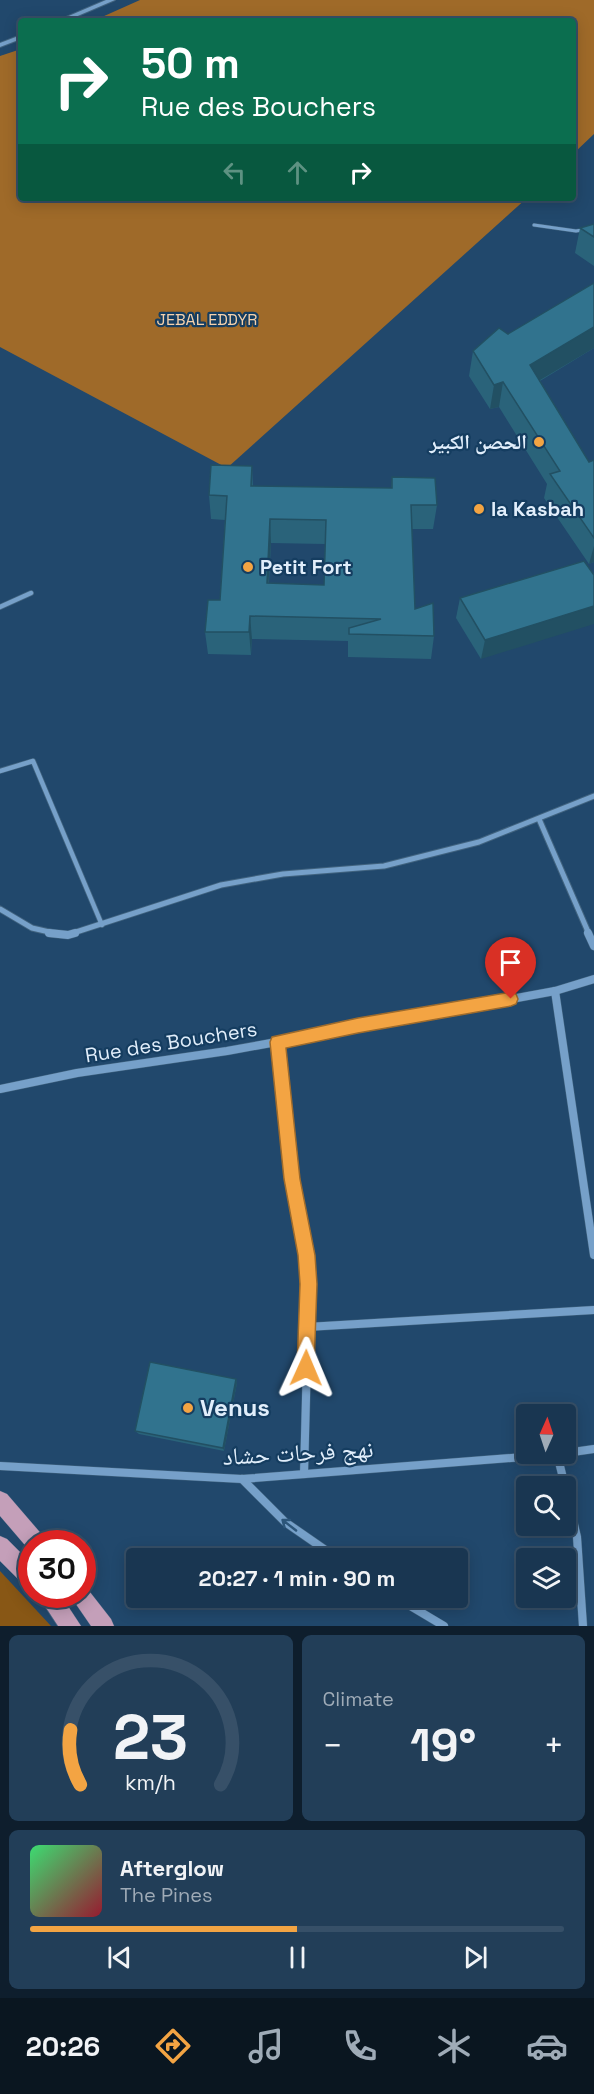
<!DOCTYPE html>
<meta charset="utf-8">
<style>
body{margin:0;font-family:"Space Grotesk","Noto Naskh Arabic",sans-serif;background:#223e58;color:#f1f3f6;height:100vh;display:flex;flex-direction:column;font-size:22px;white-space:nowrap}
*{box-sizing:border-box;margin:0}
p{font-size:20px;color:#9fabb7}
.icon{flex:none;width:33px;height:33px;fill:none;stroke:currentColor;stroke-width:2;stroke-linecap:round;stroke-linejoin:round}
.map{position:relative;height:1626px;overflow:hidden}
.side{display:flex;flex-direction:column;gap:9px;padding:9px;background:#0e1e2d;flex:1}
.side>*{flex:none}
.banner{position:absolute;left:18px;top:18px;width:558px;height:183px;border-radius:6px;box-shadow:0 3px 15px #0003,0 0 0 2px #375068;background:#0b6e4f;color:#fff;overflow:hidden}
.needle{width:39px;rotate:3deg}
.fabs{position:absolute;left:516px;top:1404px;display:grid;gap:12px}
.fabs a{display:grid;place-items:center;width:60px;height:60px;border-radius:6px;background:#193651;box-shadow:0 3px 15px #0003,0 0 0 2px #375068;font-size:30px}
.speed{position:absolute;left:18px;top:1530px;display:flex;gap:12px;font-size:30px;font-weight:700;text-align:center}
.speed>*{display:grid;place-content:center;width:78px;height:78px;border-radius:50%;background:#193651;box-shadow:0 3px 15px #0003,0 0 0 2px #375068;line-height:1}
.speed .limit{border:9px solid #d22;background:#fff;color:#111}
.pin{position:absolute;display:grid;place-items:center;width:51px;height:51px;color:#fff;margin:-62px -26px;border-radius:50% 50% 50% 0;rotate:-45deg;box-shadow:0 0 6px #0007}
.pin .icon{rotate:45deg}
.me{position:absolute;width:66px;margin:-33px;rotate:1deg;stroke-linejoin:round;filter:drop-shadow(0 0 4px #0008)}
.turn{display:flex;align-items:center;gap:21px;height:126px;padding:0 24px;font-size:27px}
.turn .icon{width:78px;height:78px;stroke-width:2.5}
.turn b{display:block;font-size:42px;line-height:51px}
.lanes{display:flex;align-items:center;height:57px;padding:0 24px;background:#0003;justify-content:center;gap:30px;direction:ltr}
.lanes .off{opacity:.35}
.big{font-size:45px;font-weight:700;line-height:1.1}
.side .tile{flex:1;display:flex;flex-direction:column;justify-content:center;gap:9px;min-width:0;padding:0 21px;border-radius:9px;background:#223e58}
.side .dial{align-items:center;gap:0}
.dial svg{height:156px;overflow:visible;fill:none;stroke:#375068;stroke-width:7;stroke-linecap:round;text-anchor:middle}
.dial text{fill:#f1f3f6;stroke:none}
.song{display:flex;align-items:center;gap:18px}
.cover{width:72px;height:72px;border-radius:9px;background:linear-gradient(135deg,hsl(140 70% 55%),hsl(350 70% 35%))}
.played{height:6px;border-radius:3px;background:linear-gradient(90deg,#f3a443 50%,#375068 50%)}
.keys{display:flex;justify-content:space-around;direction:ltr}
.heat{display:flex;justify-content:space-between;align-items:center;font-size:33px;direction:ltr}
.side .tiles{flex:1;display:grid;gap:9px;grid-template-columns:1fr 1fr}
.tile:last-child{grid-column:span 2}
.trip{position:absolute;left:126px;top:1548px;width:342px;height:60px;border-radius:6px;background:#193651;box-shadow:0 3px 15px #0003,0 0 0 2px #375068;font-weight:700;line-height:60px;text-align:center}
.dock{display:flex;height:96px;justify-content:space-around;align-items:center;background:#0a1620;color:#9fabb7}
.dock .icon{width:42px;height:42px}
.dock .current{color:#f3a443}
.dock b{font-size:27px;color:#f1f3f6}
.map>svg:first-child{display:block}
</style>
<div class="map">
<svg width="594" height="1626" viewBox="0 0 594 1626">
<rect width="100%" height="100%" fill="#21486c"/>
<polygon fill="#885715" points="0,1571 51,1626 0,1626"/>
<g fill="#9f6a29">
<polygon points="140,0 594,0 594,134 573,154 573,21 93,21"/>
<polygon points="21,49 21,198 527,198 227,468 0,347 0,56"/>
</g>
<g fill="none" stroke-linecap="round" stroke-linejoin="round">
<defs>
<polyline id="service" points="534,225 576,231 594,228"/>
<g id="pedestrian">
<polyline points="0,607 31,593"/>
<polyline points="0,771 33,761 102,925"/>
</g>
<g id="minor-far1">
<polyline points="539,819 589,934"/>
<polyline points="0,909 32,928 58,934"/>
<polyline points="70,934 221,885 283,874 384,866 479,842 594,796"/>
</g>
<g id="minor">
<polyline points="49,933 68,935 75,933"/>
<polyline points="588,933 594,946"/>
<polyline points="555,991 594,1255"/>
<polyline points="278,1042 292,1178 309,1284 304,1474"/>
<polyline points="0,1089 77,1073 227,1051 555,991 594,979"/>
<polyline points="307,1327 594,1310"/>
<polyline points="566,1453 594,1449"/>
<polyline points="557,1454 565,1486"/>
<polyline points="0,1466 242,1479 561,1454"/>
<polyline points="242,1479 285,1522 337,1558"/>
<polyline points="566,1491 577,1537 583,1626"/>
<polyline points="397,1598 444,1626"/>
</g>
<g id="tertiary">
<polygon points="106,0 115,0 66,21 57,21"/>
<polygon points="21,35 21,39 0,47 0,43"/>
</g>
<g id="primary">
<polygon points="0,1491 7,1494 44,1537 47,1544 32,1544 30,1551 0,1516"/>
<polygon points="0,1536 7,1539 32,1564 32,1589 25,1586 0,1561"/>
<polygon points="82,1585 86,1587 111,1619 114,1626 91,1626 69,1594 82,1594"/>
<polygon points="37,1594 60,1594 81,1626 58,1626"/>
</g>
</defs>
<use href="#service" stroke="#41637f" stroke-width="4"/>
<use href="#pedestrian" stroke="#41637f" stroke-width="6"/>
<use href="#minor-far1" stroke="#41637f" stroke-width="7"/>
<use href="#minor" stroke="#41637f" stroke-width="9"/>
<use href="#tertiary" stroke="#41637f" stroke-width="2"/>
<use href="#primary" stroke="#41637f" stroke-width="1"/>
<use href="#service" stroke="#76a0c9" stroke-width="3"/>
<use href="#pedestrian" stroke="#76a0c9" stroke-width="4.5"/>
<use href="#minor-far1" stroke="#76a0c9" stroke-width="5"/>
<use href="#minor" stroke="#76a0c9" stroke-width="8"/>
<use href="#tertiary" fill="#76a0c9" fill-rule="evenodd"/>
<use href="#primary" fill="#c49fb9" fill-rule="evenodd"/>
</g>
<g fill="#2a637a" fill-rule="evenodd">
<polygon points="594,224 594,266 575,253 580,228"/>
<polygon points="594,283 594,348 540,381 589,462 594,460 594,562 589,564 544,498 547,484 499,407 490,409 469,376 473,351 508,334"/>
<path d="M 252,466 L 253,486 L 391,488 L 392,477 L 437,505 L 433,529 L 412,529 L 415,609 L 434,636 L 431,659 L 348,657 L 348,641 L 252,639 L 251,655 L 208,654 L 205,632 L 220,600 L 225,520 L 211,519 L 209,495 ZM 271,543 L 325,544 L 324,585 L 269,583 Z"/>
<polygon points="584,561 481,659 456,618 460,598"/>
<polygon points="236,1379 237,1383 224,1451 139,1434 135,1431"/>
</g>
<g fill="#225063">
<polygon points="594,327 594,348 525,389 530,365"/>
<polygon points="503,382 499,407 490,409 494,385"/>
<polygon points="270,519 271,543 267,606 267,583"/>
<polygon points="594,546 594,562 589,564"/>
<polygon points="594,606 594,624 481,659 485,640"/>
<polygon points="250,616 252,639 251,655 249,632"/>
<polygon points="236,1379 237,1383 224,1451 223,1448"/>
</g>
<g fill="#31738e" stroke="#225063" stroke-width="1.5" fill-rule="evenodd">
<polygon points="594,224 594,237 580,228"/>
<polygon points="594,283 594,327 530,365 589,462 594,460 594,538 550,474 560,471 503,382 494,385 473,351 499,328 508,334"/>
<path d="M 211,465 L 252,466 L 251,486 L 392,488 L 392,477 L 435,478 L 437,505 L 411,505 L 415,609 L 433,603 L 434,636 L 349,634 L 349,628 L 381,619 L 250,616 L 249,632 L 205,632 L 208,600 L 220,600 L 227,496 L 209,495 ZM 270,519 L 326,520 L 324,585 L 267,583 Z"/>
<polygon points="584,561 594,575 594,606 485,640 460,598"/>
<polygon points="150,1362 236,1379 223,1448 135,1431"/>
</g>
<defs><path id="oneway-shaft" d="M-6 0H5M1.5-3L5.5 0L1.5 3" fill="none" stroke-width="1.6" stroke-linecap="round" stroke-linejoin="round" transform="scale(1.5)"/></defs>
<use stroke="#2d567a" href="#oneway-shaft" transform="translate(289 1525) rotate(-142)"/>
<polygon fill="#f3a443" stroke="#9e6b2c" stroke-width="1.5" points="511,992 516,994 518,999 516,1004 511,1006 358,1033 286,1048 300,1179 315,1255 317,1284 314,1368 312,1375 306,1377 299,1375 297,1368 300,1284 298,1255 284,1179 270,1042 272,1037 358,1018"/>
<g fill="#f3a443" stroke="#153d60" stroke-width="2">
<circle cx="539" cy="442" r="6"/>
<circle cx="479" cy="509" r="6"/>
<circle cx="248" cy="567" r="6"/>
<circle cx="188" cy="1408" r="6"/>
</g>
<g text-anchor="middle" stroke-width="4.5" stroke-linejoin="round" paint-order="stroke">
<g font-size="16" fill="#f6d2ac" stroke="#153d60">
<text x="207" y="325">JEBAL EDDYR</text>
</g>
<g font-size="20" font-weight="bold" fill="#e1eefb" stroke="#153d60" text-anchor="start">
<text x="527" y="449" text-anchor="end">الحصن الكبير</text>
<text x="491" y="516">la Kasbah</text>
<text x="260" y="574">Petit Fort</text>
</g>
<g font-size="20" fill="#e1eefb" stroke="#153d60">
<text transform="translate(171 1042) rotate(-9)" y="7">Rue des Bouchers</text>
</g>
<g font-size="24" font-weight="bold" fill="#e1eefb" stroke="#153d60" text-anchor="start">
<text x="200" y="1416">Venus</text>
</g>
<g font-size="24" fill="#e1eefb" stroke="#153d60">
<text transform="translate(298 1453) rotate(-3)" y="8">نهج فرحات حشاد</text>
</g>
</g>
</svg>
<div class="fabs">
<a><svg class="needle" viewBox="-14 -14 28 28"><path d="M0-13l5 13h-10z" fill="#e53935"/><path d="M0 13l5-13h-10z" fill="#9fabb7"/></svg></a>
<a><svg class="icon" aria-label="search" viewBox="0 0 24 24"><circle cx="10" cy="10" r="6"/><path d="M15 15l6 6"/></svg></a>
<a><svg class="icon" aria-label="layers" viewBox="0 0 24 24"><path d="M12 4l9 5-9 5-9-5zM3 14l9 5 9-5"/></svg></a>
</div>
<div class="speed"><div class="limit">30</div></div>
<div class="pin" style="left:511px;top:999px;background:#d93025"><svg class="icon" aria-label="arrive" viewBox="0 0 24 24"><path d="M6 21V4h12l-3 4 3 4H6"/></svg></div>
<svg class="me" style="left:306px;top:1368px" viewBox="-20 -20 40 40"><path d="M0-17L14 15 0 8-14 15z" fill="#f3a443" stroke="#fff" stroke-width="4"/></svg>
<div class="trip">20:27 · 1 min · 90 m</div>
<div class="banner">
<div class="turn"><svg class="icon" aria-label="right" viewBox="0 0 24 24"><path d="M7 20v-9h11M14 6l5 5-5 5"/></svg><div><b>50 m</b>Rue des Bouchers</div></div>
<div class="lanes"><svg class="icon off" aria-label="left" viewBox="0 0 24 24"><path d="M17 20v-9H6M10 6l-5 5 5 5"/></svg><svg class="icon off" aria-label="ahead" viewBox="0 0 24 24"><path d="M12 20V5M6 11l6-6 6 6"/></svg><svg class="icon" aria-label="right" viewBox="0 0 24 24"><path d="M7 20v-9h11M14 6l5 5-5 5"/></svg></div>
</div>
</div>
<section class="side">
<div class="tiles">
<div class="tile dial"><svg viewBox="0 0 100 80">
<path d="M14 69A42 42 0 1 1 86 69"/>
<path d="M14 69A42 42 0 0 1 9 41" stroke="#f3a443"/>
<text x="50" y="56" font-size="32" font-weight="700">23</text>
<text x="50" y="72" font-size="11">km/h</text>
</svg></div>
<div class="tile"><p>Climate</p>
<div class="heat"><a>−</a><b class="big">19°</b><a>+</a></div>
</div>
<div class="tile">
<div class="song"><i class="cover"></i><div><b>Afterglow</b><p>The Pines</p></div></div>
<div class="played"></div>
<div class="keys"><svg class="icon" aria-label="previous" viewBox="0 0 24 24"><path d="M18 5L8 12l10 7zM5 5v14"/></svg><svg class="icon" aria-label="pause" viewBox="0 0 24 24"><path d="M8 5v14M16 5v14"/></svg><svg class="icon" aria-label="next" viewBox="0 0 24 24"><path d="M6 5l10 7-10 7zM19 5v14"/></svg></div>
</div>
</div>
</section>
<nav class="dock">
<b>20:26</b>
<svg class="icon current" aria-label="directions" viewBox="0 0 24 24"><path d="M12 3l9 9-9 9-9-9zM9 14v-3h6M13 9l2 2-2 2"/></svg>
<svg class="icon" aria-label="music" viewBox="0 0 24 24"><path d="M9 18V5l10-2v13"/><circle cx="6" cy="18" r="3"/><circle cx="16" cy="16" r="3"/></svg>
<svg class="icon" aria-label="phone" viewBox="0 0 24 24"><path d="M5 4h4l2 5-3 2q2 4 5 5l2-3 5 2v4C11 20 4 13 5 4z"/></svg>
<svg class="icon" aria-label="climate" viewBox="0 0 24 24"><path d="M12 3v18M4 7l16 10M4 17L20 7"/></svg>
<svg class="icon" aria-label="car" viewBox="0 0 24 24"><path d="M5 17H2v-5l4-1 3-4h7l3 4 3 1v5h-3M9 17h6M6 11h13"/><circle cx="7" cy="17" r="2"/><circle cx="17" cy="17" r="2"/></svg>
</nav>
